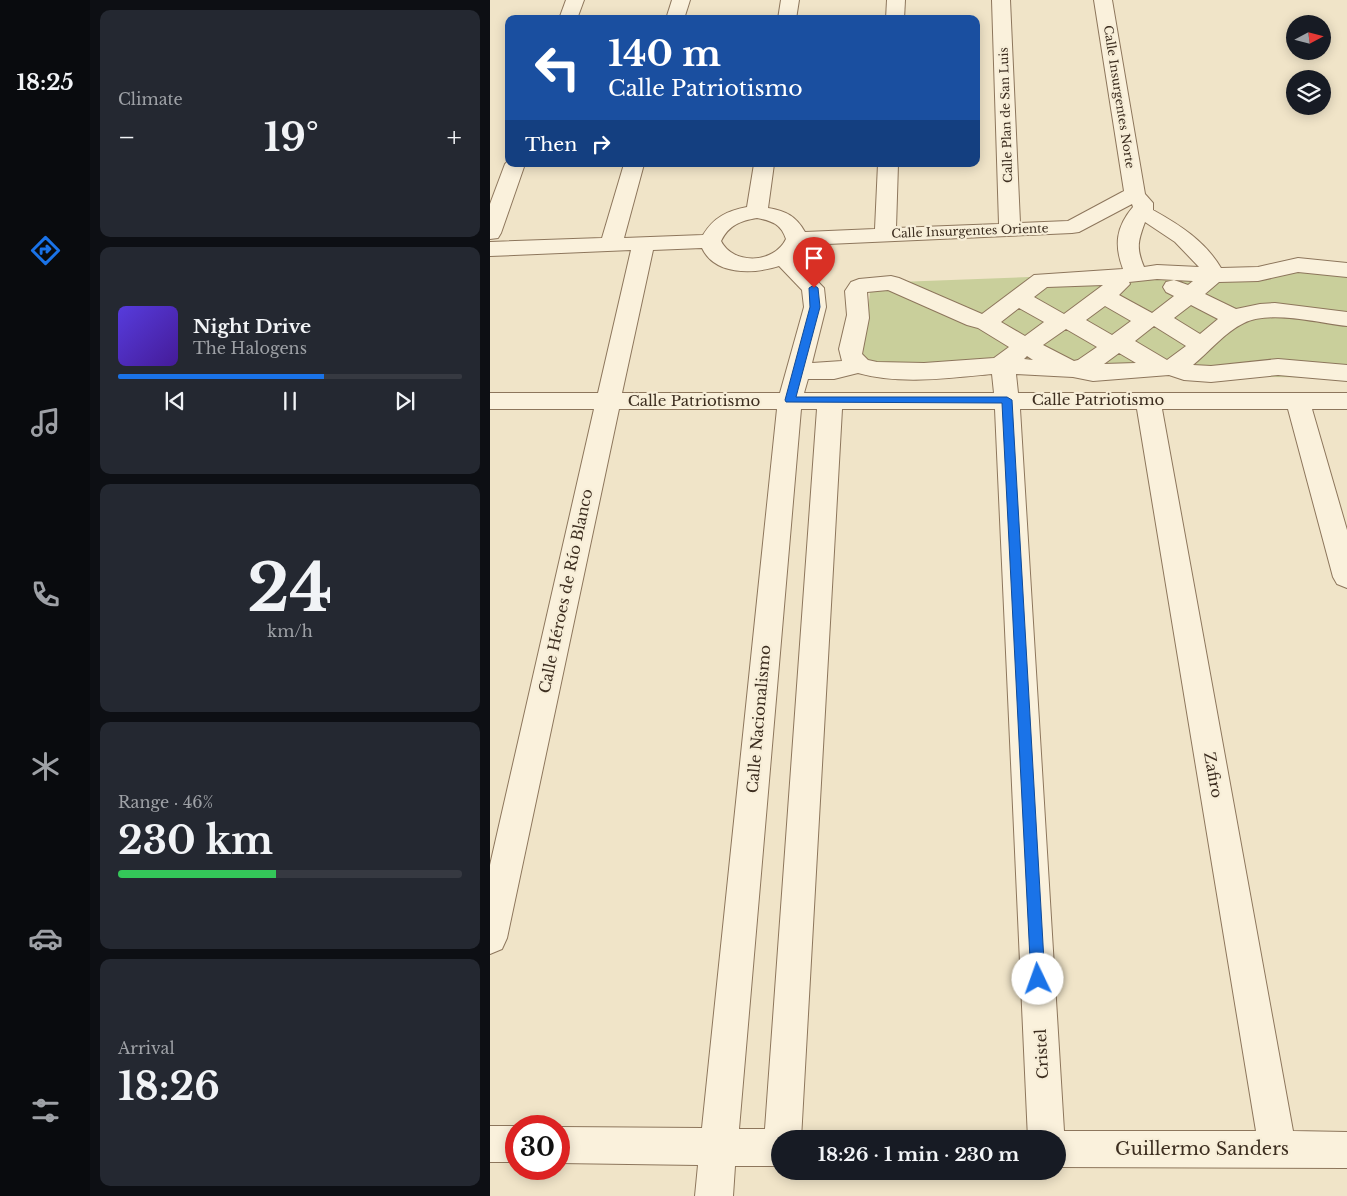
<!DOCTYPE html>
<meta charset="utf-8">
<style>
body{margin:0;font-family:"Libre Baskerville",serif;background:#242831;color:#f1f3f6;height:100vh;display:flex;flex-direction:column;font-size:19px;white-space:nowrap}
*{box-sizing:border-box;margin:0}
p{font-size:16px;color:#9ea1a6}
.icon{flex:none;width:28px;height:28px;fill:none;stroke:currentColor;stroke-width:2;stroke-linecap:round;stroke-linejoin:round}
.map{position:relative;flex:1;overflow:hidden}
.drawer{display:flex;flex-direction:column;gap:10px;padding:10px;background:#0d0f14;width:400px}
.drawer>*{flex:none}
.guide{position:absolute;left:15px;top:15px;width:475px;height:152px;border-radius:10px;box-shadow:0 2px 12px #0003;background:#1a4fa0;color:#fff;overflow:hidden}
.needle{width:32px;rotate:83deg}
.fabs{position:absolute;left:796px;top:15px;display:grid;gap:10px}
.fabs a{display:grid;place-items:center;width:45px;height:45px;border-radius:50%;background:#171b24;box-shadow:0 2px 12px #0003;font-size:25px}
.speed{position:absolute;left:15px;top:1115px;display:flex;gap:10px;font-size:25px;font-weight:700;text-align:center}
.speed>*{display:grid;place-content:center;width:65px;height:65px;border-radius:50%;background:#171b24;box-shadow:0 2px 12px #0003;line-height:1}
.speed .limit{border:8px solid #d22;background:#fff;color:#111}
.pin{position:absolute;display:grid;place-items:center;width:42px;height:42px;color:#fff;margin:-51px -21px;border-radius:50% 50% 50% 0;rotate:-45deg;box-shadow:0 0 5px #0007}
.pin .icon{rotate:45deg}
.me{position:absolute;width:55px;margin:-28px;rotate:357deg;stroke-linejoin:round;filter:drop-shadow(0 0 4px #0008)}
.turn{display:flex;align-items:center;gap:18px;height:105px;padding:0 20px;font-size:22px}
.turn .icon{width:65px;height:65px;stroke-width:2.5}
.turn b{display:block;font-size:35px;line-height:42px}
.then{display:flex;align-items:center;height:48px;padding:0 20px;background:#0003;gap:10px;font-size:19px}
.big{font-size:38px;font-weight:700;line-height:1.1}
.drawer .card{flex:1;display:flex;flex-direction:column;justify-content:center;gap:8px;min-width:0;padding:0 18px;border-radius:10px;background:#242831}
.drawer .dial{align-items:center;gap:0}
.dial b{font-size:65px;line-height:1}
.song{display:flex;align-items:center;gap:15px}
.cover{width:60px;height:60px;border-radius:8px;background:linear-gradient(135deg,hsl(250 70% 55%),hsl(260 70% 35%))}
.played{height:5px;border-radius:2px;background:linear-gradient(90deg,#1a73e8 60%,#363941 60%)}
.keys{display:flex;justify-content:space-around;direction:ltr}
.heat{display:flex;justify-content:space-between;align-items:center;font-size:28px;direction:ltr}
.charge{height:8px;border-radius:4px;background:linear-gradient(90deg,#34c759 46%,#363941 0)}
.trip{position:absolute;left:281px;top:1130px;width:295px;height:50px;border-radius:25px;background:#171b24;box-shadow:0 2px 12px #0003;font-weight:700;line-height:50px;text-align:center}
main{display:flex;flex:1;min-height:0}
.dock{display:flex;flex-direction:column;width:90px;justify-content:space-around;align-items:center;background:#090b0e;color:#9ea1a6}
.dock .icon{width:35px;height:35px}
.dock .on{color:#1a73e8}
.dock b{font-size:22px;color:#f1f3f6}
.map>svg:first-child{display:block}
</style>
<main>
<nav class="dock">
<b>18:25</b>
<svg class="icon on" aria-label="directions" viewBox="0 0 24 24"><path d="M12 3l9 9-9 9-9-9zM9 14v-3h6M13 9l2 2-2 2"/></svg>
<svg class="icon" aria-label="music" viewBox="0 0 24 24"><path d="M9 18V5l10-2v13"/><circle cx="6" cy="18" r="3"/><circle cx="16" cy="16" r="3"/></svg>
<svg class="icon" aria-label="phone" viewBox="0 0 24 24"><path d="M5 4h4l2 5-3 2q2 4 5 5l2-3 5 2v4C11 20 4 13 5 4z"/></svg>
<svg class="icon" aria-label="climate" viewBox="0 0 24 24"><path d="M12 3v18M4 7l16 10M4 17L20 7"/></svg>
<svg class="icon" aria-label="car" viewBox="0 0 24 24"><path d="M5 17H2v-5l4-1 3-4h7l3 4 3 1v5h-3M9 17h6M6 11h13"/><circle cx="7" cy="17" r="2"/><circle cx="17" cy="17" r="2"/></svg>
<svg class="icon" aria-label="filters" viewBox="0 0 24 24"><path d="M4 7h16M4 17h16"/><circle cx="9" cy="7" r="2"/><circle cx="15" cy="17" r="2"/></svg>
</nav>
<section class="drawer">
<div class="card"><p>Climate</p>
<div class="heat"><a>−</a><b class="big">19°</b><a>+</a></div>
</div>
<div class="card">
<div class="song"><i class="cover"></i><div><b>Night Drive</b><p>The Halogens</p></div></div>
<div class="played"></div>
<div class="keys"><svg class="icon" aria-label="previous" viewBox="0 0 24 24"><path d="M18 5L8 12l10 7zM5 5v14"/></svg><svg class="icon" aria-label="pause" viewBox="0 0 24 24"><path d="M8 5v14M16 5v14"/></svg><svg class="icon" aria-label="next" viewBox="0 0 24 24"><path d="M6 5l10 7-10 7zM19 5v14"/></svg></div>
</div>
<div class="card dial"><b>24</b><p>km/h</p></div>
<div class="card"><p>Range · 46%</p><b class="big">230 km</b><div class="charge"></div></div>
<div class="card"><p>Arrival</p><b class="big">18:26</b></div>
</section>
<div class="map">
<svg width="857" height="1196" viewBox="0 0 857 1196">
<rect width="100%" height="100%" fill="#f0e4c8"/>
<polygon fill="#c9cf9b" points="857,265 857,378 371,371 381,283"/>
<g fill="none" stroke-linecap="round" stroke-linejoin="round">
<defs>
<g id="minor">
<polygon points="76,0 94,0 87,19 69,19"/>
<polygon points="182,0 200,0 194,19 176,19"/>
<polygon points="291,0 309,0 306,19 288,19"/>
<polygon points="397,0 415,0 414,19 396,19"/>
<path d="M 502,0 L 520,0 L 530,223 L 578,221 L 634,191 L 604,0 L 622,0 L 655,194 L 663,203 L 663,210 C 690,225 715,241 731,268 L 768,267 L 808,258 L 857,263 L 857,277 L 808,272 L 768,281 L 729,282 L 715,294 L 746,309 L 770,304 L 785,303 L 857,312 L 857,326 C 828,323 781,310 754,323 C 735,332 719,352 703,365 L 721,366 L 788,359 L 857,365 L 857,381 L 788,375 L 721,382 L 694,380 L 679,375 L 603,381 L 583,377 L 526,374 L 528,393 L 857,393 L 857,409 L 822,409 L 857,530 L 857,588 L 847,584 L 843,577 L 798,409 L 672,409 L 803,1131 L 857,1132 L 857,1168 L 568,1167 L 568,1139 L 538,1139 L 505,409 L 352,409 L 311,1139 L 290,1139 L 290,1166 L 245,1166 L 243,1196 L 205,1196 L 208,1165 L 69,1163 L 69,1127 L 212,1128 L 287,409 L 129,409 L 17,938 L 12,949 L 0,954 L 0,865 L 104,409 L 0,409 L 0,393 L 108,393 L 141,250 L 0,256 L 0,242 L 112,238 L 134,164 L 154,164 L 134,238 L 213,235 C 224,217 237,211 257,207 L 264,164 L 284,164 L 278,208 C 296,211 306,216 315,232 L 385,229 L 388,164 L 408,164 L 406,228 L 509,224 ZM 642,204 L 643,207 C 626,227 624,245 633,269 L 544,275 L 492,314 L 409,278 L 401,276 L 369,279 L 361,282 L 355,291 L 357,315 L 349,349 L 352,361 L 322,363 L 336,307 L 334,288 L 305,258 L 315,245 L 582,233 L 589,232 ZM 267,218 C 282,221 291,224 296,239 C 284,264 243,265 231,241 C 239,225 250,221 267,218 ZM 655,222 L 685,242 L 709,267 L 667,265 L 654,267 C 646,248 648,241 655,222 ZM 212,248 C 225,276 264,274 289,266 L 312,290 L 314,307 L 290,393 L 132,393 L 163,250 ZM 667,279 L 703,281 L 698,285 L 684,280 L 676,282 L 673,287 L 676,292 L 684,296 L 662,313 L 629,295 L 640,284 L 639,282 ZM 613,285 L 574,314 L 544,297 L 557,287 ZM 398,290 L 477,325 L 488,328 L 519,347 L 504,358 L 434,363 L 387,362 L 378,360 L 372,354 L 379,318 L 377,292 ZM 701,305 L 728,319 L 710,334 L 684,318 ZM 615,306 L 641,321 L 622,335 L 596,320 ZM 529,308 L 554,322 L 535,336 L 511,322 ZM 664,326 L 696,346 L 677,360 L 645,341 ZM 576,329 L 607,347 L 588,360 L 584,361 L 553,345 ZM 629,353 L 646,363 L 614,364 ZM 537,356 L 543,360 L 534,359 ZM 368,373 C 411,385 458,378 502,374 L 504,393 L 314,393 L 318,379 L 344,379 ZM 311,409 L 327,409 L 275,1129 L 249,1129 ZM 530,409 L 647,409 L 766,1131 L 574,1131 Z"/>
<polygon points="19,160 19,164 35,164 11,233 8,238 0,239 0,204 15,164"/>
<polygon points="0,1126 28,1126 26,1162 0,1162"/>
</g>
</defs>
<use href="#minor" stroke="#8d765c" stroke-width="2"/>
<use href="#minor" fill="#faf1dc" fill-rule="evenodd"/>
</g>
<polygon fill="#1a73e8" stroke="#114b97" points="324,285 328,288 330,307 306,397 517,397 522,400 555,979 553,984 548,986 543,984 541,979 512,403 296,402 295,400 320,307 319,288"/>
<g text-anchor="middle" stroke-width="4.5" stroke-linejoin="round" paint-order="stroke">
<g font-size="12" fill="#3d2e20" stroke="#f7eed8">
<text transform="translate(629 97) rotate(81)" y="4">Calle Insurgentes Norte</text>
<text transform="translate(516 115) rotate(-92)" y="4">Calle Plan de San Luis</text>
<text transform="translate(480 231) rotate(-2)" y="4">Calle Insurgentes Oriente</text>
</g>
<g font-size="15" fill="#3d2e20" stroke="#f7eed8">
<text x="608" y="405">Calle Patriotismo</text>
<text x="204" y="406">Calle Patriotismo</text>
<text transform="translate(76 591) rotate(-78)" y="5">Calle Héroes de Río Blanco</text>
<text transform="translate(269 719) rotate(-85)" y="5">Calle Nacionalismo</text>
<text transform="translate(723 775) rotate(80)" y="5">Zafiro</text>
<text transform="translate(552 1054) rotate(-93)" y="5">Cristel</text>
</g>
<g font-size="18" fill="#3d2e20" stroke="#f7eed8">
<text x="712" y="1155">Guillermo Sanders</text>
</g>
</g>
</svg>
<div class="fabs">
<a><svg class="needle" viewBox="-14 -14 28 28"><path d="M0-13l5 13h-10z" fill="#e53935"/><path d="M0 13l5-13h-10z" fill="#9ea1a6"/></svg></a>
<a><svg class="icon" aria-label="layers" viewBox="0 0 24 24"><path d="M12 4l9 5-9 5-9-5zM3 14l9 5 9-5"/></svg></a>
</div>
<div class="speed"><div class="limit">30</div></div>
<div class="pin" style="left:324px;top:288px;background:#d93025"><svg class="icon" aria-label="arrive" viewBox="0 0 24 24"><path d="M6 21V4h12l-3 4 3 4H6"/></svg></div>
<svg class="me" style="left:548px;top:979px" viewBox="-20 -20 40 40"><circle r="19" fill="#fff"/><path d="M0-13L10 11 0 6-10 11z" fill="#1a73e8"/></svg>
<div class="trip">18:26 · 1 min · 230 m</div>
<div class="guide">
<div class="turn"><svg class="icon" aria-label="left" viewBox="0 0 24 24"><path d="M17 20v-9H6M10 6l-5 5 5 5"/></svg><div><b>140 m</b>Calle Patriotismo</div></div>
<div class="then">Then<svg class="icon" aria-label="right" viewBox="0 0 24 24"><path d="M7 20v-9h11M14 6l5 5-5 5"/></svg></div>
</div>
</div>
</main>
